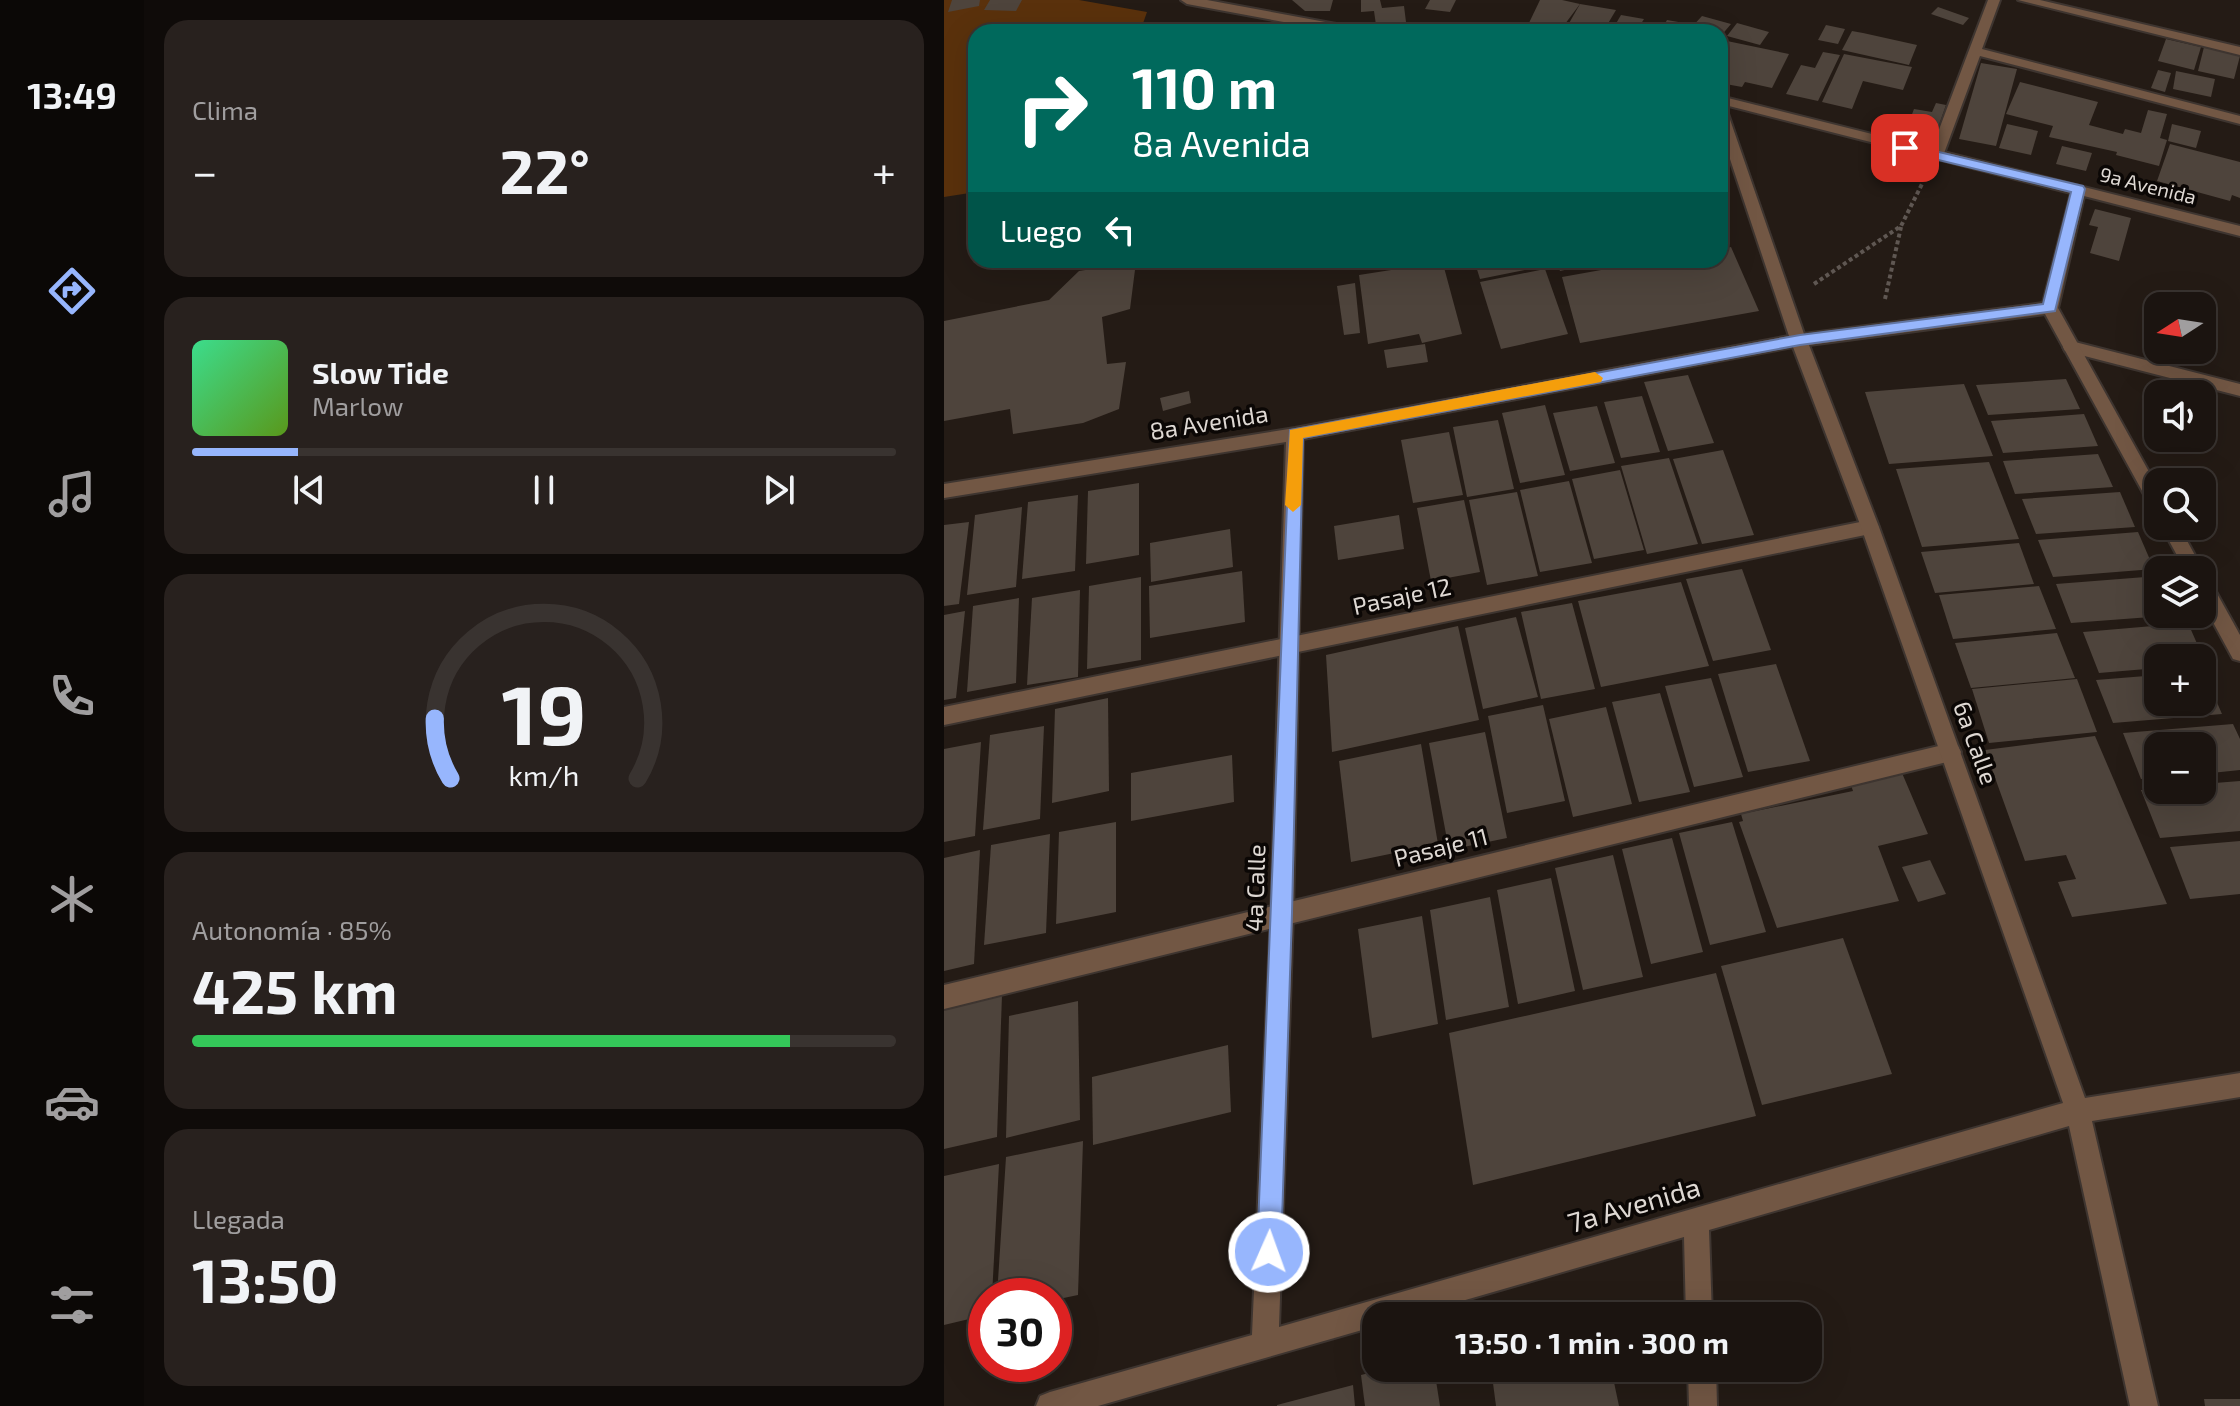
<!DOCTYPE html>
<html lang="es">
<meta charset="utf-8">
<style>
body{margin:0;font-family:"Exo 2",sans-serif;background:#28211e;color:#f1f3f6;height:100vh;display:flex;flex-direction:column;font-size:30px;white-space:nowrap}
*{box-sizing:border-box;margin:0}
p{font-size:26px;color:#a09e9f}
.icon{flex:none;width:44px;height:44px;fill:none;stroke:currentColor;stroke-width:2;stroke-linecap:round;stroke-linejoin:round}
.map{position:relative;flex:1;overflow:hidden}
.drawer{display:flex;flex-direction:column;gap:20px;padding:20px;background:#0f0b09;width:800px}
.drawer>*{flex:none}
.top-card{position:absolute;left:24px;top:24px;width:760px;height:244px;border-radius:24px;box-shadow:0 8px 32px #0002,0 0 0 2px #393330;background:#00695c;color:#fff;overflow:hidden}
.needle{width:52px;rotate:258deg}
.buttons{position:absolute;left:1200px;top:292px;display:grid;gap:16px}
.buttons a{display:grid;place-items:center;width:72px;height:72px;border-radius:16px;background:#1b1410;box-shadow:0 8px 32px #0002,0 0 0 2px #393330;font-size:40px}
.speed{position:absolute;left:24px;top:1278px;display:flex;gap:16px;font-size:40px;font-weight:700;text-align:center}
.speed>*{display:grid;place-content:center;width:104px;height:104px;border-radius:50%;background:#1b1410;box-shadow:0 8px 32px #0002,0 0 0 2px #393330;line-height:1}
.speed .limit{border:12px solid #d22;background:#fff;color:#111}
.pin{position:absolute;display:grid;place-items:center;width:68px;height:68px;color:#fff;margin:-34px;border-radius:16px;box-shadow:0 4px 12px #0006}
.me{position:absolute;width:88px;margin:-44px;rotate:2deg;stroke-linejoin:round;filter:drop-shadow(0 0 6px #0008)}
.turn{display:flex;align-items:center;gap:28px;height:168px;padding:0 32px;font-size:36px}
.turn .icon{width:104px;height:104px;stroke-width:2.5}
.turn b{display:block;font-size:56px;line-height:68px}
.then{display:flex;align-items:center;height:76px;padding:0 32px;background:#0003;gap:16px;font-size:30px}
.big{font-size:60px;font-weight:700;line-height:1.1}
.drawer .card{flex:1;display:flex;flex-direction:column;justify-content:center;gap:12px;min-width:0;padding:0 28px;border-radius:24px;background:#28211e}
.drawer .dial{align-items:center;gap:0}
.dial svg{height:208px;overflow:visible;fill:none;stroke:#393330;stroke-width:7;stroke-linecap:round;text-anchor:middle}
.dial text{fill:#f1f3f6;stroke:none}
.song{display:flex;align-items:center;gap:24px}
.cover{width:96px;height:96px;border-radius:12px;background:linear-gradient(135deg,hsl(150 70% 55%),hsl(90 70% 35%))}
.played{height:8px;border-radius:4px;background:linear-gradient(90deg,#97b6fd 15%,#393330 15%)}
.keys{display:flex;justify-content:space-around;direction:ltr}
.heat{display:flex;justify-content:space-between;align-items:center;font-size:44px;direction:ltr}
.charge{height:12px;border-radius:6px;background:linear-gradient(90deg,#34c759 85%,#393330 0)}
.trip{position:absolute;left:418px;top:1302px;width:460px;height:80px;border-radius:24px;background:#1b1410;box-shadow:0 8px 32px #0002,0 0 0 2px #393330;font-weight:700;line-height:80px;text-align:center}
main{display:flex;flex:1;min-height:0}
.menu{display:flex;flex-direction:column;width:144px;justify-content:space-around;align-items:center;background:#0b0806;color:#a09e9f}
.menu .icon{width:56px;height:56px}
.menu .active{color:#97b6fd}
.menu b{font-size:36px;color:#f1f3f6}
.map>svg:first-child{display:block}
</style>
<main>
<nav class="menu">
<b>13:49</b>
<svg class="icon active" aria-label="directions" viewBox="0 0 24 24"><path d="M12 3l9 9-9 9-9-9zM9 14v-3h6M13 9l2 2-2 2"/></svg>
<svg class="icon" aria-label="music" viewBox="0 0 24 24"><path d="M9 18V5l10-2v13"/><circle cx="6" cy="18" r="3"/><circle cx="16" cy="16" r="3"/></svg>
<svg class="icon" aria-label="phone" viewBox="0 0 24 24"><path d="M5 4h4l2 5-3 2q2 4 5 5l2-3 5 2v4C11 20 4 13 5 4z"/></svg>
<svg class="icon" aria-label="climate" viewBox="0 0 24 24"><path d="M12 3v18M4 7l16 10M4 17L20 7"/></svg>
<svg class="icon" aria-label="car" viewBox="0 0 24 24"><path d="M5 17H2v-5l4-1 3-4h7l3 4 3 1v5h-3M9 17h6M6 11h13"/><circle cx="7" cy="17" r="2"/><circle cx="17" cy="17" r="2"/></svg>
<svg class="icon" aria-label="filters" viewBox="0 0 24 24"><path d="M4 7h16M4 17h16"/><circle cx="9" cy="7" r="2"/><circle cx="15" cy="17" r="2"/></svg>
</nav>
<section class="drawer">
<div class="card"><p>Clima</p>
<div class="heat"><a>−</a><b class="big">22°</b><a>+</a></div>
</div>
<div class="card">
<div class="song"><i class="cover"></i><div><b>Slow Tide</b><p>Marlow</p></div></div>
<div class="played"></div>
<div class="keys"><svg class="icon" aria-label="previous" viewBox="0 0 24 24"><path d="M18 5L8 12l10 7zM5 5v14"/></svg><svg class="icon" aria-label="pause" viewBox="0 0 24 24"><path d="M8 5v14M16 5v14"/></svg><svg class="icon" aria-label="next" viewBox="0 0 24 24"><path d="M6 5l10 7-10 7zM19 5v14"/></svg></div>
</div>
<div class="card dial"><svg viewBox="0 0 100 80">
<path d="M14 69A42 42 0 1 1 86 69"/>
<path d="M14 69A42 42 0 0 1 8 46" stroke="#97b6fd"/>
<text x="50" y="56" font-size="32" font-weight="700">19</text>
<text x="50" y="72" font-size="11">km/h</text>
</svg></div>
<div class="card"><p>Autonomía · 85%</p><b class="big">425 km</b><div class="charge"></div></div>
<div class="card"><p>Llegada</p><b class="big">13:50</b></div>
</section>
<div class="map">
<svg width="1296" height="1406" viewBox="0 0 1296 1406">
<rect width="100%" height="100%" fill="#241b15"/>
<polygon fill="#5a310c" points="0,0 135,0 203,12 196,32 32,32 32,192 0,197"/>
<g fill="#4e443c">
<polygon points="8,0 36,0 35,6 4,12"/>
<polygon points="46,0 78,0 72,11 40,10"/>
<polygon points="348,0 389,0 386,11 361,11"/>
<polygon points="417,0 436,0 438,8 460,6 462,22 432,25 430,11 417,12"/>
<polygon points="486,0 512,0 506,12 481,9"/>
<polygon points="596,0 618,0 636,4 615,32 607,32 584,25"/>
<polygon points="636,4 672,10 659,32 620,32"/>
<polygon points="994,7 1025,18 1019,25 987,14"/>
<polygon points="677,15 700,19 692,32 667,32"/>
<polygon points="758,16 787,24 776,37 776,32 746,29"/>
<polygon points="723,20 740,23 735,32 716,32"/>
<polygon points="793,23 825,32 816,45 783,36"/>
<polygon points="882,25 901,29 894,44 874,40"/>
<polygon points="908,31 919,33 973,45 965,65 898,50"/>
<polygon points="1222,39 1257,47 1250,70 1214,61"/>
<polygon points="783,41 845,54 828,88 801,82 798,87 776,83 776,55"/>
<polygon points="1260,47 1296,56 1290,79 1254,71"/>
<polygon points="879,52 896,55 874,101 842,94 857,65 871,68"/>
<polygon points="900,54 968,67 959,90 919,81 908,109 878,102"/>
<polygon points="1037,63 1073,69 1052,146 1015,139"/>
<polygon points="1214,70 1227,73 1221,92 1207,88"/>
<polygon points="1232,71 1271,79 1267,97 1229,89"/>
<polygon points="1076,82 1154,102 1145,125 1179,134 1181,129 1197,133 1204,110 1223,114 1216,138 1223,140 1215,166 1172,155 1173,152 1105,137 1109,126 1062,114"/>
<polygon points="992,103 1002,105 994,128 965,122 970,109 988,112"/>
<polygon points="1063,124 1094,131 1087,155 1055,148"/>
<polygon points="1228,124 1257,131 1252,148 1224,141"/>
<polygon points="1226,144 1296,162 1296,198 1288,195 1286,201 1213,181"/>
<polygon points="1118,146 1148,153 1142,171 1112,164"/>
<polygon points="1151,209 1187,218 1175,261 1146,253 1154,227 1145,225"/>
<polygon points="787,247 815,311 636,343 618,277 713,260 776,260 776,249"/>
<polygon points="420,260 454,260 455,265 422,270"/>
<polygon points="498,260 518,334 478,343 475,334 424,344 415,275 460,268 456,261"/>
<polygon points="530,260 598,260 600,266 536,279"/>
<polygon points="612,260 663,260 663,261 616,271"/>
<polygon points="192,262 186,309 158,317 163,364 182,362 175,409 139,423 69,434 66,409 0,421 0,321 105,300 135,271"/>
<polygon points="601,269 624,334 557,349 536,282"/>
<polygon points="411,283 416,333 400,335 393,286"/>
<polygon points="481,344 484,362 443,368 440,350"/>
<polygon points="744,375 770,443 724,451 700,382"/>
<polygon points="1122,379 1136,409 1044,415 1032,385"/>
<polygon points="1020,384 1049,456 945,464 921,392"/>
<polygon points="245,391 247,403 219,411 216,398"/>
<polygon points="698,396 716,452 677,458 660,402"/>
<polygon points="601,405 621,475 576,483 558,413"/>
<polygon points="653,406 671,463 626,471 609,413"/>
<polygon points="1140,414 1154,446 1059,453 1047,421"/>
<polygon points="554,420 570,489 523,497 509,427"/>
<polygon points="505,432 519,495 469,503 457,440"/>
<polygon points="779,450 810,535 758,544 729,459"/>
<polygon points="1154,454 1169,487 1071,494 1059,461"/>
<polygon points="725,458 754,544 703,554 677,466"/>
<polygon points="1045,462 1075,539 978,547 952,469"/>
<polygon points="676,470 700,550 650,559 628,479"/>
<polygon points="625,481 648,563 596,572 576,490"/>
<polygon points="195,483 195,555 142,564 144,491"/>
<polygon points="573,492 594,576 543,585 525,500"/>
<polygon points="1176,492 1191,527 1092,534 1078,499"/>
<polygon points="134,495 131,571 78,579 84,502"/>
<polygon points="520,500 536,572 487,581 473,508"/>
<polygon points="78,507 72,587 23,595 31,515"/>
<polygon points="455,515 460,549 394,560 390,526"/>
<polygon points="25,522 15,604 0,606 0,525"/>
<polygon points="286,529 289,567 207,582 206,543"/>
<polygon points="1194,532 1210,569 1109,577 1094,540"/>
<polygon points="1075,543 1090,584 991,593 977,552"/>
<polygon points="798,569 827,650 769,661 742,579"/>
<polygon points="298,571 301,622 206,638 205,586"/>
<polygon points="1214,576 1214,614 1220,616 1127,623 1112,584"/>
<polygon points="197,577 197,660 143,669 145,586"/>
<polygon points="737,582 765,666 657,687 634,601"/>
<polygon points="1095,586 1112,629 1009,639 995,595"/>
<polygon points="136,590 134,677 83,685 88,598"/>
<polygon points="75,598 72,683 23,692 29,606"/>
<polygon points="628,603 651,689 597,699 577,612"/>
<polygon points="21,611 12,698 0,700 0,615"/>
<polygon points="572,617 594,697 539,709 521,628"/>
<polygon points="1244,623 1262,664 1258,664 1258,658 1214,658 1214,668 1155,673 1139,632"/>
<polygon points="514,626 535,720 388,752 382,655"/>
<polygon points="1113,633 1131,678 1027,688 1011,643"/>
<polygon points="832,664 866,761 804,772 774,674"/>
<polygon points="1258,668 1278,714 1169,723 1152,680 1214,675 1214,702 1258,702"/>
<polygon points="767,678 799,777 750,787 721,686"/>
<polygon points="1133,679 1153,732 1045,743 1028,689"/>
<polygon points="716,693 746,792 695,802 668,702"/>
<polygon points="164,698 165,791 108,803 111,709"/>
<polygon points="599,705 621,801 563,813 544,716"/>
<polygon points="662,707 688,804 629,817 605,719"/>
<polygon points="1289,724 1296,739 1296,770 1258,774 1258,746 1214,746 1214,777 1197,779 1179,733"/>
<polygon points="100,726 96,819 39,830 46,735"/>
<polygon points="541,732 563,838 505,850 485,743"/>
<polygon points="1151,736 1223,904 1128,917 1114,882 1132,879 1122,855 1081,861 1041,750"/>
<polygon points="37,742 31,836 0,842 0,749"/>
<polygon points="477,744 494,844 407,862 395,761"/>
<polygon points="288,755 290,802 187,821 187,773"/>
<polygon points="958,773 984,834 934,846 955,901 833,928 795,822 799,821 797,814 909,791 907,785"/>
<polygon points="1296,781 1296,831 1216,838 1197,790 1258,790 1258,784"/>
<polygon points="172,822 172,912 112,924 115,832"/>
<polygon points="788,822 822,932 766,945 735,833"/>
<polygon points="106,834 102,933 40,945 47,845"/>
<polygon points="728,838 759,952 707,964 678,849"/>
<polygon points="1296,841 1296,894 1246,899 1226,847"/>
<polygon points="36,850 30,964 0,971 0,858"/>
<polygon points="669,855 699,977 639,990 611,868"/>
<polygon points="986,860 1002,894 974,902 958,867"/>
<polygon points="607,878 631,991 574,1004 553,890"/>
<polygon points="546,897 565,1007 502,1020 486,910"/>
<polygon points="478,916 494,1024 428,1038 414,929"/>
<polygon points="899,938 948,1074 818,1105 777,966"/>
<polygon points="772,973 812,1116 529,1185 505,1033"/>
<polygon points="58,995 53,1137 0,1149 0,1008"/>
<polygon points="134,1001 136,1120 62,1138 65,1016"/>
<polygon points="284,1045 287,1112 149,1145 148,1077"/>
<polygon points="139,1141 134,1295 110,1300 110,1296 53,1296 62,1157"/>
<polygon points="55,1164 48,1296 42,1296 42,1315 0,1325 0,1176"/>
<polygon points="445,1368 490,1368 496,1406 421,1406 417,1375"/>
<polygon points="547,1368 667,1368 675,1406 552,1406"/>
<polygon points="409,1385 411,1406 333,1406 333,1405"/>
<polygon points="1260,1399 1296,1399 1296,1406 1261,1406"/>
</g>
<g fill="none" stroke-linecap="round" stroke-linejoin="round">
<defs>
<g id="lane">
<polygon points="1044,0 1056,0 1038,49 1296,116 1296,124 1036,56 999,156 992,160 987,159 985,156"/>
<polygon points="1074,0 1096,0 1296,47 1296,55"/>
<polygon points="1127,341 1296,384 1296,396 1121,351 1119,347"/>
<polygon points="926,520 935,527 926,534 0,725 0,707"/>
<polygon points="1007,743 1014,746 1017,752 1014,758 1007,761 0,1009 0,985"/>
</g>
<g id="street">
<polygon points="237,0 263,0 414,28 420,32 394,32 243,4"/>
<path d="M 776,96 L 1296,226 L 1296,236 L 1140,196 L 1114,308 L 1214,488 L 1214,511 L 1208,509 L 1101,314 L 865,345 L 935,527 L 1141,1098 L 1296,1073 L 1296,1097 L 1148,1121 L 1214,1406 L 1186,1406 L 1125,1126 L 765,1230 L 768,1316 L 742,1316 L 740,1237 L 466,1316 L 432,1316 L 432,1326 L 154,1406 L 92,1406 L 96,1396 L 106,1392 L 308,1335 L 327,913 L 342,442 L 0,498 L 0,484 L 351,428 L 845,336 L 776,129 ZM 781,105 L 1127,193 L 1099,303 L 860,334 ZM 849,347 L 917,527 L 1119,1103 L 335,1327 L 349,913 L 359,439 Z"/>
<polygon points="1217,526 1235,526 1259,570 1258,572 1258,570 1241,570"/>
<polygon points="1258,576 1265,579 1296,635 1296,661 1289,659 1258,602"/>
<polygon points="744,1368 772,1368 773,1406 745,1406"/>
</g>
</defs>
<use href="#lane" stroke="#3e3530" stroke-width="4"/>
<use href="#street" stroke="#3e3530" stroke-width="4"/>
<g stroke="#5f5752" stroke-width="4" stroke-dasharray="4 3" stroke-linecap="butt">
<polyline points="870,284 957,226 979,182"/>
<polyline points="941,299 957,227"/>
</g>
<use href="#lane" fill="#725744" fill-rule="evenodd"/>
<use href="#street" fill="#725744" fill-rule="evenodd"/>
</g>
<polygon fill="#97b6fd" stroke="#6276a4" stroke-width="2" points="961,144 1139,186 1141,189 1111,311 856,345 359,438 348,913 337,1252 333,1260 325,1264 316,1260 313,1252 346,430 856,335 1099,304 1127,192 957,151 957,145"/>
<polygon fill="#f59e0b" points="651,372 659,378 657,382 359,438 357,505 349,512 341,505 346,430"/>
<g text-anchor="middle" stroke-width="7" stroke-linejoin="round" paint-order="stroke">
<g font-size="20" fill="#ded8d3" stroke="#0b0705">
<text transform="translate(1204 186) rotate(14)" y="7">9a Avenida</text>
</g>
<g font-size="24" fill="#ded8d3" stroke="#0b0705">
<text transform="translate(265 423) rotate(-9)" y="8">8a Avenida</text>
<text transform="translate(458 597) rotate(-12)" y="8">Pasaje 12</text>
<text transform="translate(1031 743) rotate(70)" y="8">6a Calle</text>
<text transform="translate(497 848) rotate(-14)" y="8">Pasaje 11</text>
<text transform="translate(312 888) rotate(-88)" y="8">4a Calle</text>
</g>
<g font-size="28" fill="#ded8d3" stroke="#0b0705">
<text transform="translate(690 1205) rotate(-16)" y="10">7a Avenida</text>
</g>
</g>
</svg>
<div class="buttons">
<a><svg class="needle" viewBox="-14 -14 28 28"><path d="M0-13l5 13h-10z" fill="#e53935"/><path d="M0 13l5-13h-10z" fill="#a09e9f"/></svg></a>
<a><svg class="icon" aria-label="sound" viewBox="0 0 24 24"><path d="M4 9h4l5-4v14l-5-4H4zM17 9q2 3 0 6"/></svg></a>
<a><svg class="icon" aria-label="search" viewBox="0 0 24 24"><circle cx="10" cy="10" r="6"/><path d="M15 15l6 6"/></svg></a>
<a><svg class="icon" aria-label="layers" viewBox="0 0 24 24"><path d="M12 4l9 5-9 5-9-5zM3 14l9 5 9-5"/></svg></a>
<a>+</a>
<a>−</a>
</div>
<div class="speed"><div class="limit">30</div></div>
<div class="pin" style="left:961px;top:148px;background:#d93025"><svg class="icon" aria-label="arrive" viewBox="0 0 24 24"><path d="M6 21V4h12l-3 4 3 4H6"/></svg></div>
<svg class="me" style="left:325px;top:1252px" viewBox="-20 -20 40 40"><circle r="17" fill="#97b6fd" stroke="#fff" stroke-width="3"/><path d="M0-11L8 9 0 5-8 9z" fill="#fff"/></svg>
<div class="trip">13:50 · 1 min · 300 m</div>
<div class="top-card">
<div class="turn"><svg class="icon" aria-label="right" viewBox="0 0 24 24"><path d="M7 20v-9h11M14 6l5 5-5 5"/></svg><div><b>110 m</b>8a Avenida</div></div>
<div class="then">Luego<svg class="icon" aria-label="left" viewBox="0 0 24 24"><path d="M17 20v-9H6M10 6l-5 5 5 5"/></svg></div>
</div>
</div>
</main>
